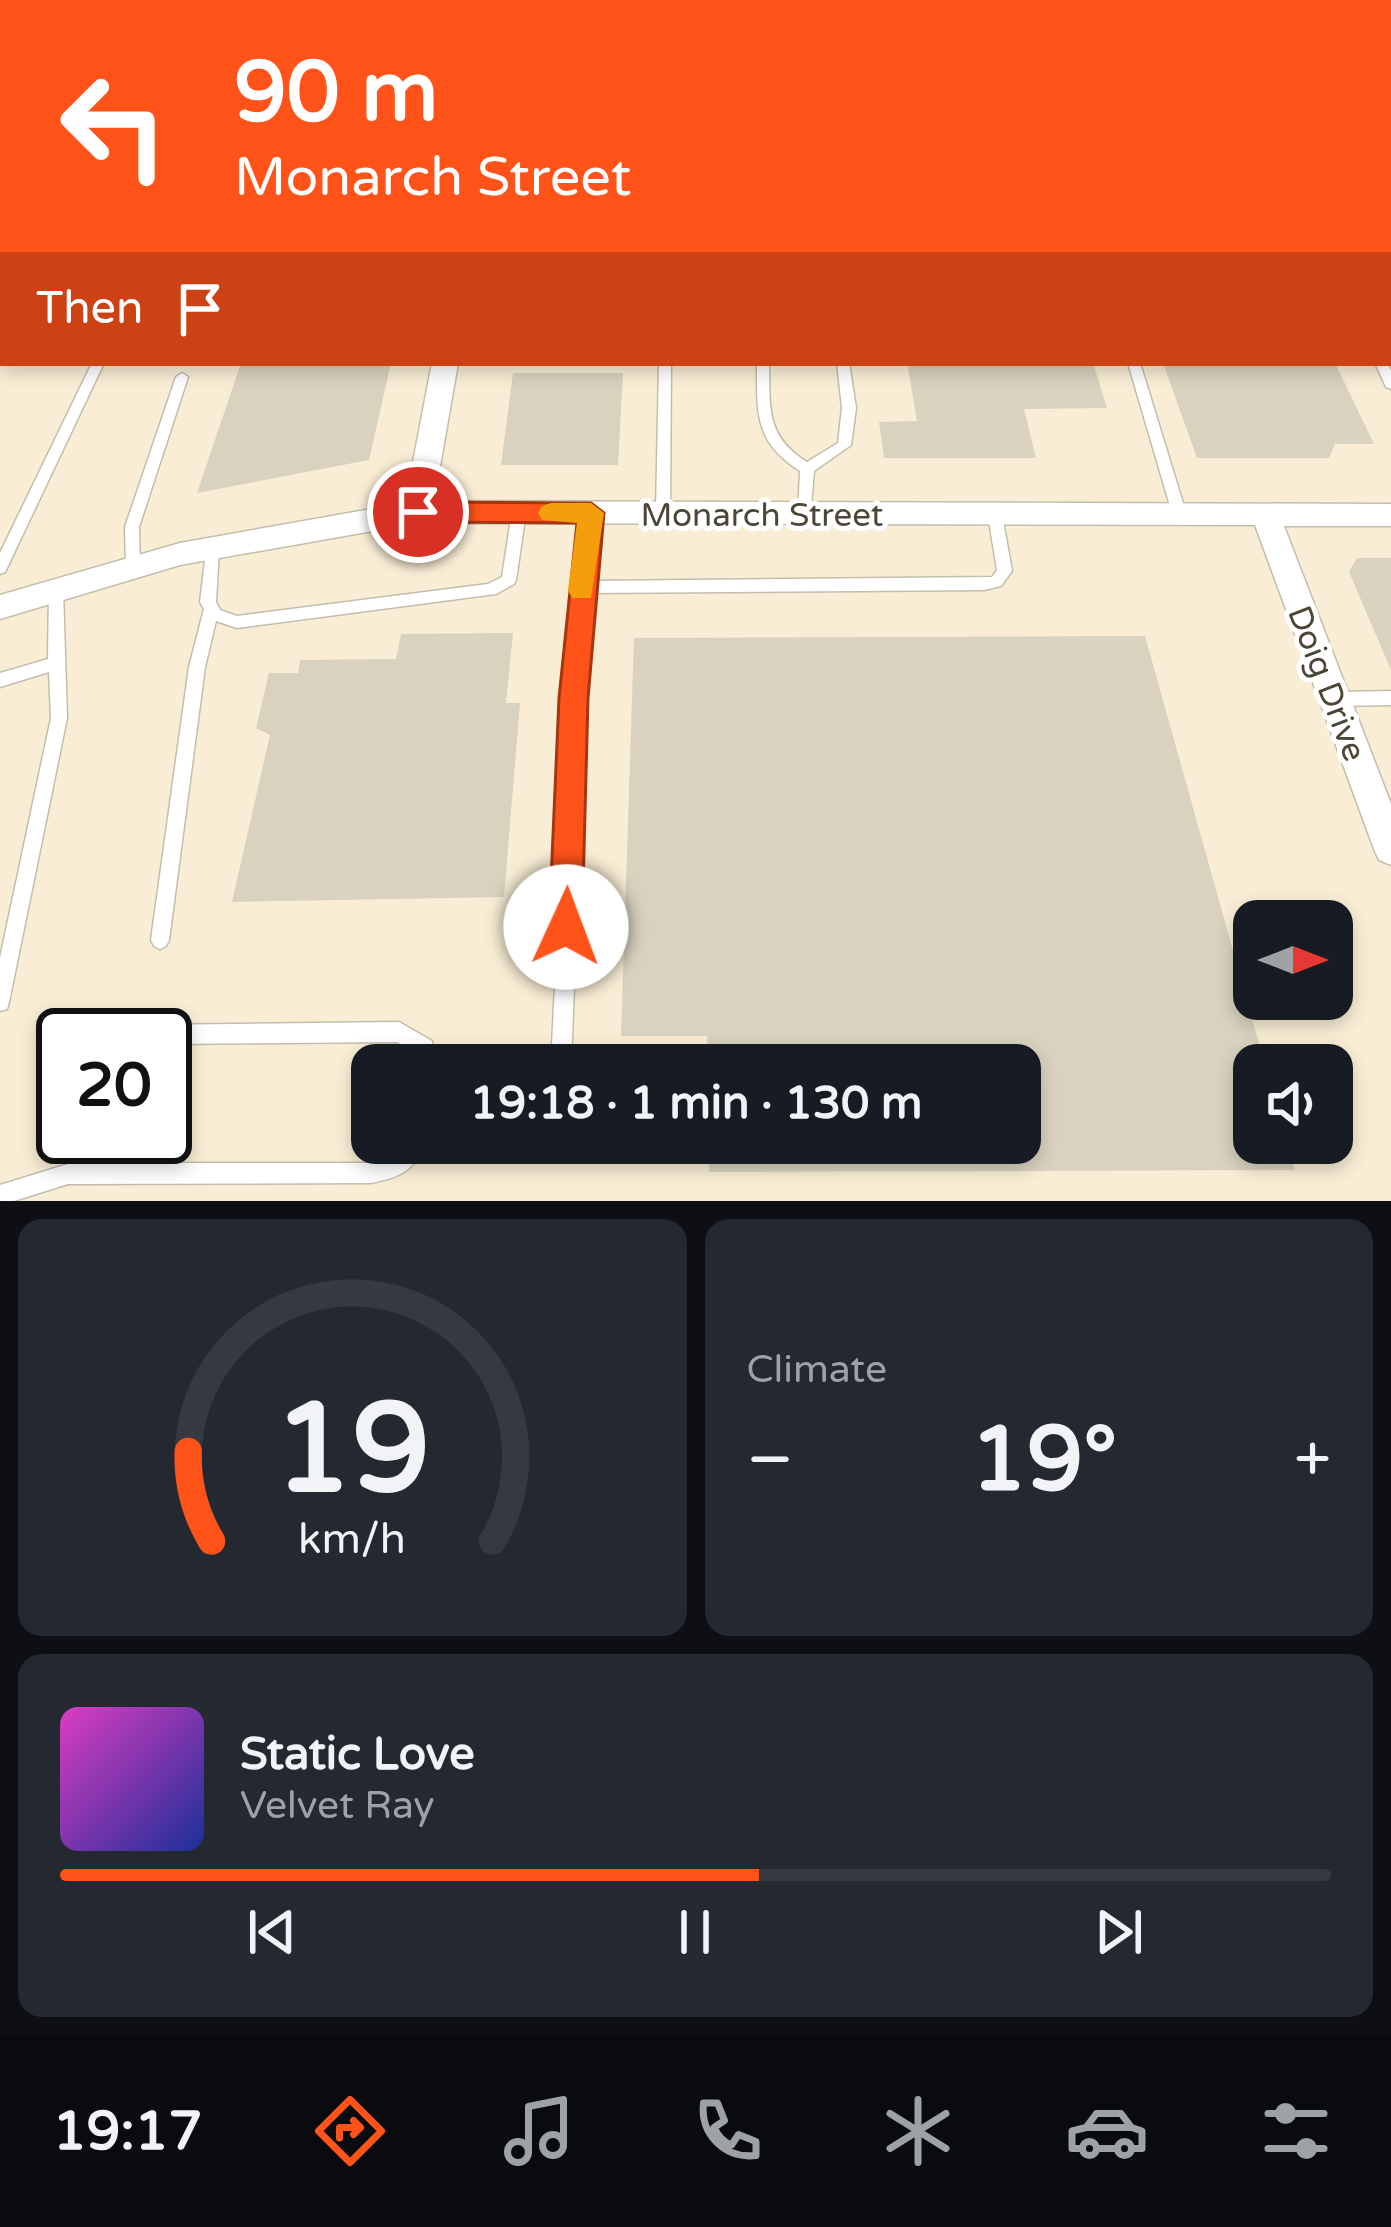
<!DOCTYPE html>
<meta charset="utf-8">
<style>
body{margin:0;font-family:"Varela Round",sans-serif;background:#242831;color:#f1f3f6;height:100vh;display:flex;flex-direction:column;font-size:45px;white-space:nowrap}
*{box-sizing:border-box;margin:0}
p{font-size:39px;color:#9ea1a6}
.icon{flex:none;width:66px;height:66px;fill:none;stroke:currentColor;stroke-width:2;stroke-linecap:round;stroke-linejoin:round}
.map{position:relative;height:1201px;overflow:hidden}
.drawer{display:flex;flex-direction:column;gap:18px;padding:18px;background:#0d0f14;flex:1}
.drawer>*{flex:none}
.top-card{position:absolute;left:0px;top:0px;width:1392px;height:366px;box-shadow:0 6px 18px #0003;background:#ff5319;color:#fff;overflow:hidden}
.needle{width:78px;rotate:90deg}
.buttons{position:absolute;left:1233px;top:900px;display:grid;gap:24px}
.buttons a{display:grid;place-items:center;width:120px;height:120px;border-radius:24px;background:#171b24;box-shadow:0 6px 18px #0003;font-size:60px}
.speed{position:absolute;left:36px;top:1008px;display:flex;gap:24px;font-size:60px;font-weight:700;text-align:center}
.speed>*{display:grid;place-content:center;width:156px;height:156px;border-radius:50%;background:#171b24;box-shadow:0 6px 18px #0003;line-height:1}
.speed .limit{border:6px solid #111;border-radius:18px;background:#fff;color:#111}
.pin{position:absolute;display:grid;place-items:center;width:102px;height:102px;color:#fff;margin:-51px;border:6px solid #fff;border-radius:50%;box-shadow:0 3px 12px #0007}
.me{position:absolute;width:132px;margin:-66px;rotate:2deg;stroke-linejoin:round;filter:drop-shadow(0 0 9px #0008)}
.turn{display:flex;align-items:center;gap:42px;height:252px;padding:0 36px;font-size:54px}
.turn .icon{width:156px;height:156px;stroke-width:2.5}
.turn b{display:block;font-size:84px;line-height:102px}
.then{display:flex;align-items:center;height:114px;padding:0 36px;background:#0003;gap:24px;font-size:45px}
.big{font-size:90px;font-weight:700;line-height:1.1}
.drawer .card{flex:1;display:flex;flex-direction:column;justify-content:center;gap:18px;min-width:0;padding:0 42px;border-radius:24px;background:#242831}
.drawer .dial{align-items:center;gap:0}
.dial svg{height:312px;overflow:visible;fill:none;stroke:#363941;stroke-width:7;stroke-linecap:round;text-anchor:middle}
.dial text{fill:#f1f3f6;stroke:none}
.song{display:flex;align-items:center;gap:36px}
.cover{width:144px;height:144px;border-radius:18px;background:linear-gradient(135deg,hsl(310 70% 55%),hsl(230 70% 35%))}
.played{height:12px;border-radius:6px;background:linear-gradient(90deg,#ff5319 55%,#363941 55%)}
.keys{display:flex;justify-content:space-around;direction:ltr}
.heat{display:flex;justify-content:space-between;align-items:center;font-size:66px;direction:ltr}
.drawer .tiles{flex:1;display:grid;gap:18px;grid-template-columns:1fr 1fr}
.card:last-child{grid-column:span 2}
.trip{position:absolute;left:351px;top:1044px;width:690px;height:120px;border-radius:24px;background:#171b24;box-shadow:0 6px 18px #0003;font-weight:700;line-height:120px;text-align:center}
.menu{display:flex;height:192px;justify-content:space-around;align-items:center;background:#090b0e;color:#9ea1a6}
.menu .icon{width:84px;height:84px}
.menu .current{color:#ff5319}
.menu b{font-size:54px;color:#f1f3f6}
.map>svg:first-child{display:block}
</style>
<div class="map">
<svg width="1391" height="1201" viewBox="0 0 1391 1201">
<rect width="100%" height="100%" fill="#f7f4eb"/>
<path fill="#f9eed5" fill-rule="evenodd" d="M 952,0 L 1391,0 L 1391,1201 L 0,1201 L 0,247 L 3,363 L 1389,363 L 1389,3 ZM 1254,921 L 1332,921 L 1332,999 L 1254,999 ZM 63,1035 L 165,1035 L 165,1137 L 63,1137 ZM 372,1065 L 1020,1065 L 1020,1143 L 372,1143 ZM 1254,1065 L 1332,1065 L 1332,1143 L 1254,1143 Z"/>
<polygon fill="#f1ebd4" points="113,0 928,0 928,3 112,3"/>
<g fill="#d9d2bf">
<polygon points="241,363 391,363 369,460 197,493"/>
<polygon points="907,363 1093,363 1107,408 1024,409 1036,458 884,458 879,422 917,421"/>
<polygon points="1163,363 1335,363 1374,444 1335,444 1329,458 1197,458"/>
<polygon points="513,373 623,373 618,465 501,465"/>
<polygon points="1357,558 1391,558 1391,670 1349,572"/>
<polygon points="513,633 506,703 520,703 504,897 232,902 270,735 256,728 269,673 298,673 300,660 396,659 401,634"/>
<polygon points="1145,636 1265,1065 1254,1065 1254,1143 1287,1143 1295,1170 709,1172 709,1143 1020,1143 1020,1065 708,1065 707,1036 621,1036 634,638"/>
</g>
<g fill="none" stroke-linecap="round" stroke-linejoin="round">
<defs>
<g id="service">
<polygon points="232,0 243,0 240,3 229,3"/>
<polygon points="484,0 687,0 682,3 489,3"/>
<polygon points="971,0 981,0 982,3 972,3"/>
<polygon points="1117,0 1127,0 1128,3 1118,3"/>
<polygon points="1250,0 1260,0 1262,3 1252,3"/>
<polygon points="1312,0 1322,0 1324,3 1314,3"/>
<rect x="1389" y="14" width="2" height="6"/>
<rect x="0" y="18" width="3" height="6"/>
<rect x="1389" y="45" width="2" height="6"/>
<rect x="0" y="271" width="3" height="8"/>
<rect x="1389" y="308" width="2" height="8"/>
<polygon points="92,363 104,363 7,568 5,572 0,574 0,553"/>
<polygon points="659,363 671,363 670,513 663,518 656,513"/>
<path d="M 757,363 L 769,363 C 770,407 765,436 807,462 L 838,443 L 842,408 L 837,363 L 849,363 L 856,408 L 851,445 L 814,471 L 810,518 L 800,518 L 798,514 L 800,471 C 754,442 757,413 757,363 Z"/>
<polygon points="1128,363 1140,363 1187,516 1185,520 1180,521 1173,516"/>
<polygon points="1375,363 1387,363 1391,371 1391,389 1386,387"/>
<polygon points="182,373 188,377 139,527 140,568 138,572 128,572 126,568 125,527 176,377"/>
<polygon points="519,507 526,512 516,580 514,584 496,594 237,628 216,621 205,667 169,940 166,946 160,949 154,946 151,940 189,667 204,609 200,602 207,544 212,542 219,548 216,602 220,610 237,616 488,584 502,577 512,512"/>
<polygon points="591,508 598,513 590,581 992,577 997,570 988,515 995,510 1002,515 1012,571 1001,586 984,590 589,593 571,1065 551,1065 575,587 584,513"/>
<polygon points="56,584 61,586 63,590 67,718 9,1002 7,1009 0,1011 0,958 51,718 49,672 0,687 0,673 48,659 49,590 51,586"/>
<polygon points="1391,691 1391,705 1335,706 1329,704 1327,699 1329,694 1335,692"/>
<polygon points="399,1022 432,1041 436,1065 416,1065 416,1053 397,1042 165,1044 165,1035 145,1035 148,1028 155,1025"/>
<path d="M 89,1137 L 109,1137 L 103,1163 L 371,1163 L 391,1158 L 405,1143 L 425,1143 C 413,1172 401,1177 371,1183 L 68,1184 L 14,1201 L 0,1201 L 0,1185 L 68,1164 L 82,1163 Z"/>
</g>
<g id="minor">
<rect x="1389" y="159" width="2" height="14"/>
<polygon points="432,363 458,363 434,501 1391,504 1391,526 1284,526 1391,804 1391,865 1379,860 1374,849 1255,525 418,523 180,565 0,619 0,595 180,543 405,503"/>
</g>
</defs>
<use href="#service" stroke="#c3beac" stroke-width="3"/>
<use href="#minor" stroke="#c3beac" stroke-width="3"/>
<use href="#service" fill="#fff" fill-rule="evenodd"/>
<use href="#minor" fill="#fff" fill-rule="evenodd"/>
</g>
<polygon fill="#ff5319" stroke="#a63610" stroke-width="3" points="418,502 591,503 604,513 588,698 582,927 577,939 566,943 554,939 549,927 559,698 577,523 418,522 405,512"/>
<polygon fill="#f59e0b" points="551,503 591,503 604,513 591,598 572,598 568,590 577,523 542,520 538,513 542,506"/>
<g text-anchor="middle" stroke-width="10" stroke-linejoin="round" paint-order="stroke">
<g font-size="33" fill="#4c4637" stroke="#fff">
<text x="762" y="526">Monarch Street</text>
<text transform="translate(1328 683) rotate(69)" y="12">Doig Drive</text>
</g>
</g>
</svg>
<div class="buttons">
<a><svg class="needle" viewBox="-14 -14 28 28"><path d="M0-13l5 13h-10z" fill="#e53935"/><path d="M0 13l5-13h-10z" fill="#9ea1a6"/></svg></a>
<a><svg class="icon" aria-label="sound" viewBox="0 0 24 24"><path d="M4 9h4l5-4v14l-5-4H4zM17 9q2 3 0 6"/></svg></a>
</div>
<div class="speed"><div class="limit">20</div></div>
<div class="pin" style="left:418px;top:512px;background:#d93025"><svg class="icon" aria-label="arrive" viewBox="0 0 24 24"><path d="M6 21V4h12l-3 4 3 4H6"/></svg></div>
<svg class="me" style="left:566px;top:927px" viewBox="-20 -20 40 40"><circle r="19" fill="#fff"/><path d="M0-13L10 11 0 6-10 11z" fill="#ff5319"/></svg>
<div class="trip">19:18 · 1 min · 130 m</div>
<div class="top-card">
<div class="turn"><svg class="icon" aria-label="left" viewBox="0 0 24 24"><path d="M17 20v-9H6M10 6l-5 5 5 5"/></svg><div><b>90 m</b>Monarch Street</div></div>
<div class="then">Then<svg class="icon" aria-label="arrive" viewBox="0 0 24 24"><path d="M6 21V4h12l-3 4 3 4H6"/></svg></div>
</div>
</div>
<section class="drawer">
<div class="tiles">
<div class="card dial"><svg viewBox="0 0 100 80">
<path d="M14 69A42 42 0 1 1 86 69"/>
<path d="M14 69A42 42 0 0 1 8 46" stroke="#ff5319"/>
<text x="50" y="56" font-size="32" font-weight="700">19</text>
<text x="50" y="72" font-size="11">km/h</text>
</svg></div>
<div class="card"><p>Climate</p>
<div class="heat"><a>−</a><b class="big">19°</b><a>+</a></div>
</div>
<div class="card">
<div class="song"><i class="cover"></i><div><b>Static Love</b><p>Velvet Ray</p></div></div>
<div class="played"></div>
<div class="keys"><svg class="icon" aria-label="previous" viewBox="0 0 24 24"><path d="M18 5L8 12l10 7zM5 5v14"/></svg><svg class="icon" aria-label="pause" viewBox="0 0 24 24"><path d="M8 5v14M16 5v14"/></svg><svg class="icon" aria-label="next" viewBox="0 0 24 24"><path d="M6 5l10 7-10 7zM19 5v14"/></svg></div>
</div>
</div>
</section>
<nav class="menu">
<b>19:17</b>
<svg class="icon current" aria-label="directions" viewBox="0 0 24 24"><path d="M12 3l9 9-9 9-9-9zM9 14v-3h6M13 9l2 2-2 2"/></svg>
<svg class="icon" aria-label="music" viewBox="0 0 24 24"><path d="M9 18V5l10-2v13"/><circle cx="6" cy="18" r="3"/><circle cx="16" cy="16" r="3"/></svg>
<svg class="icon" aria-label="phone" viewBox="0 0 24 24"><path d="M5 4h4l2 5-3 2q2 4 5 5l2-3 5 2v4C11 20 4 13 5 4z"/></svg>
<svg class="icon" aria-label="climate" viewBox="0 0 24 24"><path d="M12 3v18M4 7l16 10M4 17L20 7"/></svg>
<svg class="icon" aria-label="car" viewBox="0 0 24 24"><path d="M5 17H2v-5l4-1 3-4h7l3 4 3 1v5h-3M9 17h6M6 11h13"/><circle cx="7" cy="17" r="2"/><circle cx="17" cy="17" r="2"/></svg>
<svg class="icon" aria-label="filters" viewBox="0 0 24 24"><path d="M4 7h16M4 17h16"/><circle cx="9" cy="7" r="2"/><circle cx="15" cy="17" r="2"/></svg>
</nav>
